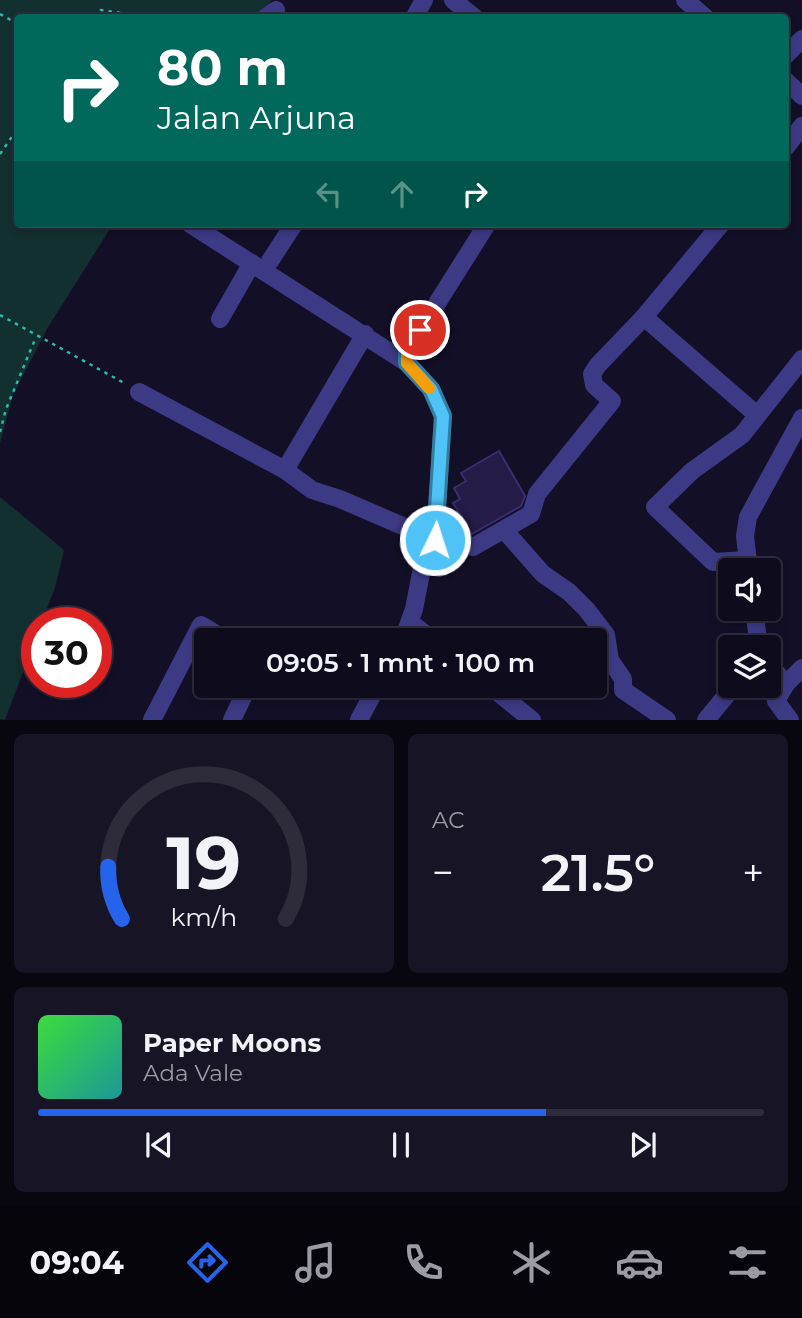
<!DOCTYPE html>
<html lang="id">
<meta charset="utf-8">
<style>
body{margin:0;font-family:Montserrat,sans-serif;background:#171425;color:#f1f3f6;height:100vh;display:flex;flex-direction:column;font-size:26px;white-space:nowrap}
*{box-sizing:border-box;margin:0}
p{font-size:23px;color:#9b9ba3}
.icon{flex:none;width:38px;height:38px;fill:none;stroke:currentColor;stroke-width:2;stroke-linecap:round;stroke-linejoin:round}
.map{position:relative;height:720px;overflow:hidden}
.sheet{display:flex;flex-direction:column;gap:14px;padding:14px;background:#08060f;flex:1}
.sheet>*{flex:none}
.hud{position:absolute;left:14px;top:14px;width:775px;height:214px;border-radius:7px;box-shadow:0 4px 10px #0003,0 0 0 2px #2e2b3b;background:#00695c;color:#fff;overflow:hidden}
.tools{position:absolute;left:718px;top:558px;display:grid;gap:14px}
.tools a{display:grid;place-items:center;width:63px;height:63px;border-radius:7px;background:#0e0b1c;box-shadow:0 4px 10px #0003,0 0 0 2px #2e2b3b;font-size:35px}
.speed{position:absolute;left:21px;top:607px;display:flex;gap:14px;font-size:35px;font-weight:700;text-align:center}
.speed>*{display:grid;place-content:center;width:91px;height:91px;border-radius:50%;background:#0e0b1c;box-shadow:0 4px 10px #0003,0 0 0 2px #2e2b3b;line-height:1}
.speed .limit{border:10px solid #d22;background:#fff;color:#111}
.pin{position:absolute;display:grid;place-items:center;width:60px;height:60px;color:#fff;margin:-30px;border:4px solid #fff;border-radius:50%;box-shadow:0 2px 7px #0007}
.me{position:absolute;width:77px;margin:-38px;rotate:4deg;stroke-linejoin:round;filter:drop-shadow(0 0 5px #0008)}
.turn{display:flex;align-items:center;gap:24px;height:147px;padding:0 28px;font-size:32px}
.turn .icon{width:91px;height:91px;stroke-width:2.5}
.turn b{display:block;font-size:49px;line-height:60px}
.lanes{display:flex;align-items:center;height:66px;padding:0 28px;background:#0003;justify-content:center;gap:35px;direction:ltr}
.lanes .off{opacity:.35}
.big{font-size:52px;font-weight:600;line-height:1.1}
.sheet .tile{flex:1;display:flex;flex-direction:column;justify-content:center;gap:10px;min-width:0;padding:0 24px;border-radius:10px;background:#171425}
.sheet .dial{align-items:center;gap:0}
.dial svg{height:182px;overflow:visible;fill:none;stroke:#2e2b3b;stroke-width:7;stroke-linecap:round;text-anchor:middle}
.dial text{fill:#f1f3f6;stroke:none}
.song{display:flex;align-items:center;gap:21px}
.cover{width:84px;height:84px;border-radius:10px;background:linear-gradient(135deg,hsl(120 70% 55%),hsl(180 70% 35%))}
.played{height:7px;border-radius:4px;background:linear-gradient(90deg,#2563eb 70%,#2e2b3b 70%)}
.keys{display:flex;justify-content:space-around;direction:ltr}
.heat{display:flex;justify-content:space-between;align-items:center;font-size:38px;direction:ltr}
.sheet .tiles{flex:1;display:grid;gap:14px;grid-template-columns:1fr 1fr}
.tile:last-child{grid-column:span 2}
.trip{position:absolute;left:194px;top:628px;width:413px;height:70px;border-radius:7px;background:#0e0b1c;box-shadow:0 4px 10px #0003,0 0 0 2px #2e2b3b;font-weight:600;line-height:70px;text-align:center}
.tabs{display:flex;height:112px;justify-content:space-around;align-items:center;background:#06040b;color:#9b9ba3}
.tabs .icon{width:49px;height:49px}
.tabs .on{color:#2563eb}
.tabs b{font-size:32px;color:#f1f3f6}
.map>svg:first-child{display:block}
</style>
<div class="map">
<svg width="802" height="720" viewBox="0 0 802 720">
<rect width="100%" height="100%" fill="#130f26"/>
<g fill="#12302f">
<polygon points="0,0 272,0 257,17 18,18 18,224 113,224 47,329 13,395 0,443"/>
<polygon points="0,497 64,550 55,588 41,623 37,623 37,635 5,720 0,719"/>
</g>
<polygon fill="#241b47" stroke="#3b2d73" stroke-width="2" points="499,451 525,496 521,506 472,534 453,503 460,499 454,488 466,481 461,473"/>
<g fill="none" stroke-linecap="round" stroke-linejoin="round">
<g stroke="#2fb8b0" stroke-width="2.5" stroke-dasharray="3.5 5" stroke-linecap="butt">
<polyline points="0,14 18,24"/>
<polyline points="96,18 101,10 155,18"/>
<polyline points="0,154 18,128"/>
<polyline points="0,315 126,384"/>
<polyline points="0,432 6,409 36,337"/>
</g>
<g stroke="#3d3a85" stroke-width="18">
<polyline points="453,0 475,18"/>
<polyline points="685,0 706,18"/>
<polyline points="265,18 276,10"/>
<polyline points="414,18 424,0"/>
<polyline points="786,55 802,39"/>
<polyline points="786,81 802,96"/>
<polyline points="786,147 802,126"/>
<polyline points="190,224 407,363"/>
<polyline points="270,261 294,224"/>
<polyline points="644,317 757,415"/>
<polyline points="220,319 252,263"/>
<polyline points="139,392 285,470 312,490 340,499 435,540 452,539 473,547 531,514 537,494 612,401 594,385 592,374 598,365 644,317 721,224"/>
<polyline points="285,470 365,334"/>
<polyline points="504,530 543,574 569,592 587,610 606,635 610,660 623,679 623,690 667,720"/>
<polyline points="748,560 713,562 655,507 692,471 742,435 802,359"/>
<polyline points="749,570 745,536 748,517 802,418"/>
<polyline points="754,609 759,648"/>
<polyline points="410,622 433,640"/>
<polyline points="403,640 414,609 426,548 435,540 443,416 431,389 407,363 407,351 487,224"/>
<polyline points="768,663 786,684"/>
<polyline points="490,686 532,720"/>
<polyline points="152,720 201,625 226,640"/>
<polyline points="232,720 248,686"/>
<polyline points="359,720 377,686"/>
<polyline points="706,720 734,686"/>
<polyline points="790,720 776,701 786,684 802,668"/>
</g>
</g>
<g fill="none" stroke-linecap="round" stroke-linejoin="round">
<defs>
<polyline id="route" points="420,330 407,351 407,363 431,389 443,416 435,540"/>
</defs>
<use href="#route" stroke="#337fa1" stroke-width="18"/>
<use href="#route" stroke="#4fc3f7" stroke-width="12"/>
<polyline stroke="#f59e0b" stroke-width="12" points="407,351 407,363 429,388"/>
</g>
</svg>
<div class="tools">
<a><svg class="icon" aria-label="sound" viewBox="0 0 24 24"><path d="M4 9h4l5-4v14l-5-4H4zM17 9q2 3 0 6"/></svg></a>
<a><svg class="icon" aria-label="layers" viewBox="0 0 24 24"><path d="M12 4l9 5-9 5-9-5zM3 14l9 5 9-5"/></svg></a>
</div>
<div class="speed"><div class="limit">30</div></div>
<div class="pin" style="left:420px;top:330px;background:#d93025"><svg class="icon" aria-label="arrive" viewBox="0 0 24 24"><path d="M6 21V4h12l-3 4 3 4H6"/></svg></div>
<svg class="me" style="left:435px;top:540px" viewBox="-20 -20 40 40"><circle r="17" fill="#4fc3f7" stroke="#fff" stroke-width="3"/><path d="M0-11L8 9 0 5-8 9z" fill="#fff"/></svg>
<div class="trip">09:05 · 1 mnt · 100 m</div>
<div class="hud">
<div class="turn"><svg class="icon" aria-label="right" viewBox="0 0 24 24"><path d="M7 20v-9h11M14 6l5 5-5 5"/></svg><div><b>80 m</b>Jalan Arjuna</div></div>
<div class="lanes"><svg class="icon off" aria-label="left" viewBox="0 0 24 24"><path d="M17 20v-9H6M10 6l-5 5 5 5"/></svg><svg class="icon off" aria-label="ahead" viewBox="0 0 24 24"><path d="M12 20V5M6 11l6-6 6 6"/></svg><svg class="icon" aria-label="right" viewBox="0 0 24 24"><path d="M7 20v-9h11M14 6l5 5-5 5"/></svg></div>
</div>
</div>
<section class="sheet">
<div class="tiles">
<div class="tile dial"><svg viewBox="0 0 100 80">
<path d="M14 69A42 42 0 1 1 86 69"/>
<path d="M14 69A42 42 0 0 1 8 46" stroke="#2563eb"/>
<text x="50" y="56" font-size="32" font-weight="700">19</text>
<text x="50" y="72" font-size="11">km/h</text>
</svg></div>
<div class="tile"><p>AC</p>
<div class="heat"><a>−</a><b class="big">21.5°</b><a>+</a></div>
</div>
<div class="tile">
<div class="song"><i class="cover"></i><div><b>Paper Moons</b><p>Ada Vale</p></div></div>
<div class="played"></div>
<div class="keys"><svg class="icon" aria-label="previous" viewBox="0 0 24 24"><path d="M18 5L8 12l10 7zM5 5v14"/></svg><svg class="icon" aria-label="pause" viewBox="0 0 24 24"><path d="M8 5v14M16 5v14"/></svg><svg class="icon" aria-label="next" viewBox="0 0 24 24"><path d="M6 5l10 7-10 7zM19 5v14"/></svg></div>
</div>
</div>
</section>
<nav class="tabs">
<b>09:04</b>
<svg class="icon on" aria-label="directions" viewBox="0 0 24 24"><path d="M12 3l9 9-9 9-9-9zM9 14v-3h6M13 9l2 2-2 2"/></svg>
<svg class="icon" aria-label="music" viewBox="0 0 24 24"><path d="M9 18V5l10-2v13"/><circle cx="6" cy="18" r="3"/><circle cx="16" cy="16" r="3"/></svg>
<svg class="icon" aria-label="phone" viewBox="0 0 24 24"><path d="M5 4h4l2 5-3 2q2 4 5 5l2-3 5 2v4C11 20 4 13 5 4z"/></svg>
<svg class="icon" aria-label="climate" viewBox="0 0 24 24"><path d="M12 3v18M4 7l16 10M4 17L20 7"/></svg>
<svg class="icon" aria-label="car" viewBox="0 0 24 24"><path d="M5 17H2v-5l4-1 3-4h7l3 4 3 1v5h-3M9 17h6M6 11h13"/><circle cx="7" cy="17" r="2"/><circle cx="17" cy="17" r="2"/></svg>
<svg class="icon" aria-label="filters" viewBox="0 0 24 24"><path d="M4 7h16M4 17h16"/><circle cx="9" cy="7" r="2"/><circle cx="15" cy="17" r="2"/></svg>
</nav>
